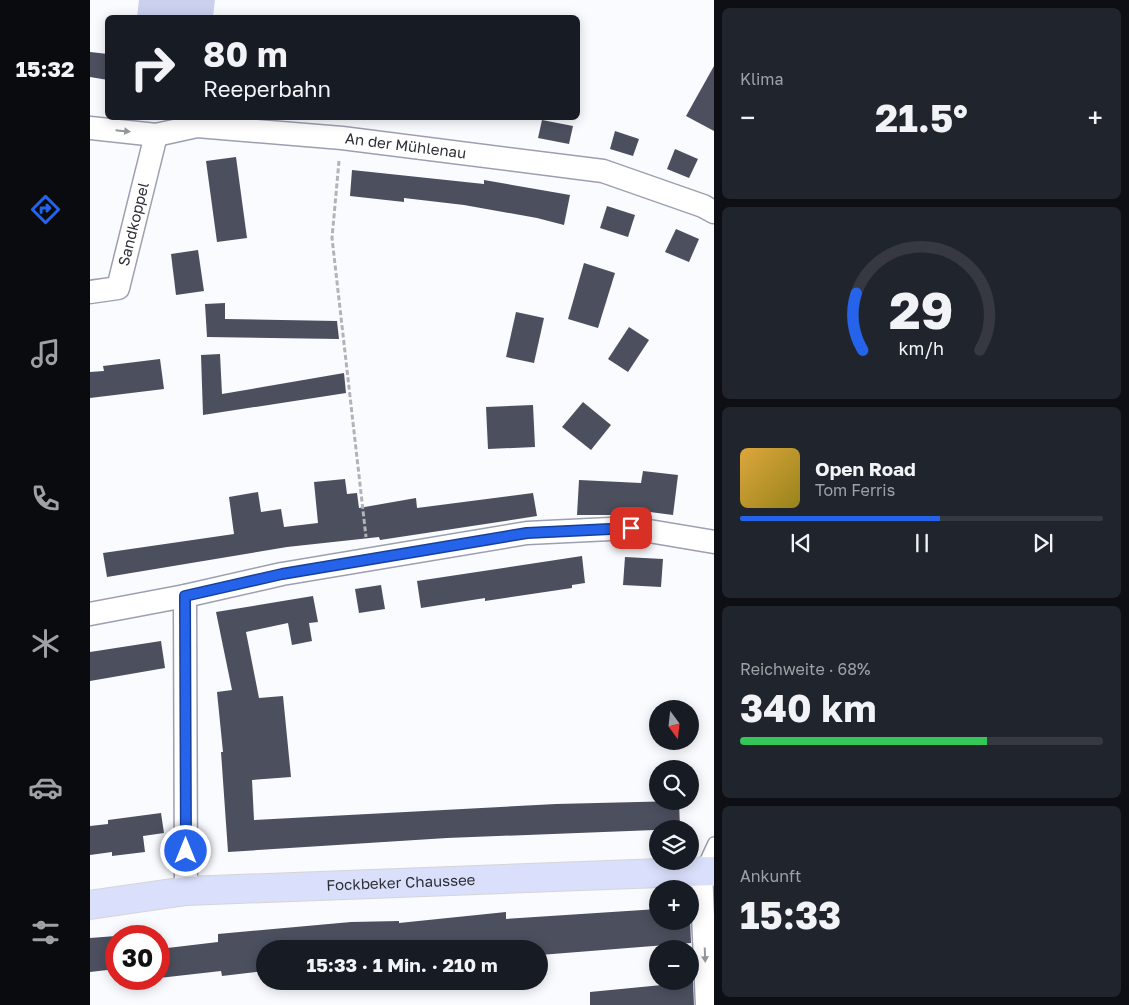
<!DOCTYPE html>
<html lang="de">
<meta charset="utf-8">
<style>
body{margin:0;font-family:"Golos Text",sans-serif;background:#20242c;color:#f1f3f6;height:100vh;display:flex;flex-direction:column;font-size:19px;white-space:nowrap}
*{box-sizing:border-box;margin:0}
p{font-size:16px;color:#9ea1a6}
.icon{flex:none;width:28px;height:28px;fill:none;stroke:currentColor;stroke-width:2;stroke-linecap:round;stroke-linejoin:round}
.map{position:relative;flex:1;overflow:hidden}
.sheet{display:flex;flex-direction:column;gap:8px;padding:8px;background:#0d0f14;width:415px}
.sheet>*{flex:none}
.guide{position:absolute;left:15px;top:15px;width:475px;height:105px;border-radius:8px;box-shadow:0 2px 12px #0003;background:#171b24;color:#f1f3f6;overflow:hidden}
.needle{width:32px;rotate:165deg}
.buttons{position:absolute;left:559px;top:700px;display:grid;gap:10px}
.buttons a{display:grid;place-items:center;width:50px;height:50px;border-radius:50%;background:#171b24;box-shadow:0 2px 12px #0003;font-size:25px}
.speed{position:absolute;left:15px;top:925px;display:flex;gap:10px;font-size:25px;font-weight:700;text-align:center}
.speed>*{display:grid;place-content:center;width:65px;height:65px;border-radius:50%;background:#171b24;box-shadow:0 2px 12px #0003;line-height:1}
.speed .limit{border:8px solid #d22;background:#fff;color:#111}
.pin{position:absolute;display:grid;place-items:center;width:42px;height:42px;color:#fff;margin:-21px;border-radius:10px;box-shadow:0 2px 8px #0006}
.me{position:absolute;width:55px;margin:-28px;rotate:0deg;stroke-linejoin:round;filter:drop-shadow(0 0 4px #0008)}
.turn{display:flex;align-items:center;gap:18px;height:105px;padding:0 15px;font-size:22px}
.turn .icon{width:65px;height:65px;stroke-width:2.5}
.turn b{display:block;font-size:35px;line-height:42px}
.big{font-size:38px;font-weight:700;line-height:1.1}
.sheet .widget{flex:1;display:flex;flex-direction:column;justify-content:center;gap:8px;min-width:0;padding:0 18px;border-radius:8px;background:#20242c}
.sheet .dial{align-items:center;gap:0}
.dial svg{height:130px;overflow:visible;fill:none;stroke:#363941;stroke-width:7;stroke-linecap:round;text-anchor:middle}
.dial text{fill:#f1f3f6;stroke:none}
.song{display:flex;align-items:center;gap:15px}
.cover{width:60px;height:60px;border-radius:8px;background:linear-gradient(135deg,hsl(40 70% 55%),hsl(50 70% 35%))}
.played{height:5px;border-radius:2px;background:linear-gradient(90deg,#2563eb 55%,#363941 55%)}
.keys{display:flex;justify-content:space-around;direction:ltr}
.heat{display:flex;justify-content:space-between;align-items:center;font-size:28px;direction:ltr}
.charge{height:8px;border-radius:4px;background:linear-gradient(90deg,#34c759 68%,#363941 0)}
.trip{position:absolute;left:166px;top:940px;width:292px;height:50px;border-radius:25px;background:#171b24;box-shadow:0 2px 12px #0003;font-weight:700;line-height:50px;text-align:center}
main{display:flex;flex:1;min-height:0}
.tab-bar{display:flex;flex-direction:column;width:90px;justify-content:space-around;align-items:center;background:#090b0e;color:#9ea1a6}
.tab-bar .icon{width:35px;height:35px}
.tab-bar .current{color:#2563eb}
.tab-bar b{font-size:22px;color:#f1f3f6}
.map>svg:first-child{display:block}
</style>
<main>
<nav class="tab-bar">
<b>15:32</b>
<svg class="icon current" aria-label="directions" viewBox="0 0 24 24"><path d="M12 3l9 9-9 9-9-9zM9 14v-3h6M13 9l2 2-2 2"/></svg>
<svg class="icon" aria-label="music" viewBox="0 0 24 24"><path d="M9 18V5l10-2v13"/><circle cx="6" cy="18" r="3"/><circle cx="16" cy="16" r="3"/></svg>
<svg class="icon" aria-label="phone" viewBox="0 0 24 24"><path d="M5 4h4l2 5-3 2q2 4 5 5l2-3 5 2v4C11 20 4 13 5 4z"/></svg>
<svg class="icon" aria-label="climate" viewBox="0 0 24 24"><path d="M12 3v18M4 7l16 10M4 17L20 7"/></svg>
<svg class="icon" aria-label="car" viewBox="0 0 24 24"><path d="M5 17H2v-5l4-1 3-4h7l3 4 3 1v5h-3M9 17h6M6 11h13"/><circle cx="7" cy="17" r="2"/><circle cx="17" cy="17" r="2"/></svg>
<svg class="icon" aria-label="filters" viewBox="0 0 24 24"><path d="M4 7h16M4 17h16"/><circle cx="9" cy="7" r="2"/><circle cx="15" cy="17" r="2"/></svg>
</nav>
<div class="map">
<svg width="624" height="1005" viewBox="0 0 624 1005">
<rect width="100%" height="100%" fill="#fafbff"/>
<polygon fill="#cbd0ef" points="49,0 125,0 123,17 47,17"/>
<g fill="#4c4f5e">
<polygon points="0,52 18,54 18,80 0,77"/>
<polygon points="624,66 624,131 596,116"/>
<polygon points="452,120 483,126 479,144 448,138"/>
<polygon points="525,131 549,139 543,156 520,149"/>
<polygon points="585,149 608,159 599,178 577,169"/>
<polygon points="146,157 157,238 127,242 116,161"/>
<polygon points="262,170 394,184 394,180 480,195 474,225 447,218 374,205 314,198 314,202 260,196"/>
<polygon points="517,206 545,215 538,237 510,228"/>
<polygon points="586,229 609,239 599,262 575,252"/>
<polygon points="108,250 114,291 86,295 81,254"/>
<polygon points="494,263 525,273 508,328 478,319"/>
<polygon points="135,303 135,319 247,321 249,339 117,337 115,304"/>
<polygon points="426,312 454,318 444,363 416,357"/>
<polygon points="539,327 559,340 538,372 518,359"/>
<polygon points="130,354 132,394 254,373 256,393 113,415 111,355"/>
<polygon points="70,359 74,389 0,398 0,372 14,371 13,366"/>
<polygon points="493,402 521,425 501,450 472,427"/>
<polygon points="443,405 445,447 398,449 396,407"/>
<polygon points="553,471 588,475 583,515 529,508 528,515 487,515 489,480 551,483"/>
<polygon points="255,479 257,494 267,493 269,508 326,498 327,508 443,493 447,516 290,540 289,537 197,547 17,577 13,553 144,534 139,497 168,492 171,512 191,509 194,527 228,523 224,482"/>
<polygon points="492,556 495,583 482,585 482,588 395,601 395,598 331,608 327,581"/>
<polygon points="535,557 573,559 571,587 533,585"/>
<polygon points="291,585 295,609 269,613 265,589"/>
<polygon points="223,596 228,622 219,623 222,641 202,645 198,623 156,632 169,698 193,696 201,777 162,780 164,820 466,804 589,801 590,829 357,838 138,852 131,752 133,752 127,692 142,690 126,612"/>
<polygon points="71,641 75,668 0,681 0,652"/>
<polygon points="71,813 74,833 53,836 55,852 22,856 22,852 0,855 0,826 18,824 18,820"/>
<polygon points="568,909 568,921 600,921 600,919 601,943 450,955 450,949 384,949 384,946 348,949 175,949 175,971 132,976 131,971 69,978 69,949 128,942 128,934 261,922 309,921 309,923 416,912 416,919"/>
<polygon points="26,936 26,969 0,972 0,938"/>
<polygon points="572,981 603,981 604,1005 500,1005 500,992 572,985"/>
</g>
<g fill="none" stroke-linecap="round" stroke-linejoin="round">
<defs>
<polyline id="lane" points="611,871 624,843"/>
<g id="street">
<path id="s1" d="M 0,128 L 66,135 L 107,126 L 252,138 L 513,171 L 613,206 L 624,212"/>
<path id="s2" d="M 0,292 L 28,288 L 66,135"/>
<polyline points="95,596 96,891"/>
<polyline points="0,614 95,596 192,574 437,533 541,528 624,542"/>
<polyline points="611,871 617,1005"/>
</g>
<g id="primary">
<path id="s3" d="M 0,905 L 96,891 L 624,871"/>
</g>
</defs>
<use href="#lane" stroke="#9c9fb0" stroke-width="14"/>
<use href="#street" stroke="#9c9fb0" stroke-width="25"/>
<use href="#primary" stroke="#d5d5d7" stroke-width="30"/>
<polyline stroke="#b2b3b8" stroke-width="3" stroke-dasharray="5 2.5" stroke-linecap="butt" points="249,161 242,238 276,537"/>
<use href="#lane" stroke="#fff" stroke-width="11"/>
<use href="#street" stroke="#fff" stroke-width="22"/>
<use href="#primary" stroke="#dadffb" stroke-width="28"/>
</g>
<defs><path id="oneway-solid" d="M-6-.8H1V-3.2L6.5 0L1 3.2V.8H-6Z" transform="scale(1.25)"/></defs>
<g fill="#96979a">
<use href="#oneway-solid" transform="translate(33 131) rotate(6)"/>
<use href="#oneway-solid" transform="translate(615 955) rotate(88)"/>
</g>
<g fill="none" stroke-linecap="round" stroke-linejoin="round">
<defs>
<polyline id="route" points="96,851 95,596 192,574 437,533 541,528"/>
</defs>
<use href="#route" stroke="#184099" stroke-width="12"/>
<use href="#route" stroke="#2563eb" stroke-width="9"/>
</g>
<g text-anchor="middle" stroke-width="5" stroke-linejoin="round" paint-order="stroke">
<g font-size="15" fill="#2e2f36" stroke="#fff">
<text dy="5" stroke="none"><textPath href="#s1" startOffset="318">An der Mühlenau</textPath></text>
<text dy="5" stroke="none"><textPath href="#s2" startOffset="94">Sandkoppel</textPath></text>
<text dy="5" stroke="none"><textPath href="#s3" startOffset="312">Fockbeker Chaussee</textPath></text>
</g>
</g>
</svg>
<div class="buttons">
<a><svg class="needle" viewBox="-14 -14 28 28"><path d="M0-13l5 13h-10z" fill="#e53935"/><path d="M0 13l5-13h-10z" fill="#9ea1a6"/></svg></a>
<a><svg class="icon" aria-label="search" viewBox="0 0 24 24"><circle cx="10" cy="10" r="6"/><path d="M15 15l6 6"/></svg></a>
<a><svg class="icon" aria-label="layers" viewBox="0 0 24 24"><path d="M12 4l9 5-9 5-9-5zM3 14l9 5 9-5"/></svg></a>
<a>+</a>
<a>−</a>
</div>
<div class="speed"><div class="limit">30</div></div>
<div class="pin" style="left:541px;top:528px;background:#d93025"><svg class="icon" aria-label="arrive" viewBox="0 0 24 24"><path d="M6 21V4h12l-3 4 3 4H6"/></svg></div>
<svg class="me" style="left:96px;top:851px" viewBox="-20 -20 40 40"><circle r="17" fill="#2563eb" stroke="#fff" stroke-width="3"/><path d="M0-11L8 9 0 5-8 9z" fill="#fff"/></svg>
<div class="trip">15:33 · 1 Min. · 210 m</div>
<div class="guide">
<div class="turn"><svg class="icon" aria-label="right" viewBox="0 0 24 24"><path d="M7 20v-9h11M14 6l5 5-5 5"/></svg><div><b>80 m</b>Reeperbahn</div></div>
</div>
</div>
<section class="sheet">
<div class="widget"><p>Klima</p>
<div class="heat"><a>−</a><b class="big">21.5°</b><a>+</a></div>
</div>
<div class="widget dial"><svg viewBox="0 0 100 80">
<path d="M14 69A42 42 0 1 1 86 69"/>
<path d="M14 69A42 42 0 0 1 10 34" stroke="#2563eb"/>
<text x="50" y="56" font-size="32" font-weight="700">29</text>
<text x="50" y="72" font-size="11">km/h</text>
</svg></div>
<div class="widget">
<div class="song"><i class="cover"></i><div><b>Open Road</b><p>Tom Ferris</p></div></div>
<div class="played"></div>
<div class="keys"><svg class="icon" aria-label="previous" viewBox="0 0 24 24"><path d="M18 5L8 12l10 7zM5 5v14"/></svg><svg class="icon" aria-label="pause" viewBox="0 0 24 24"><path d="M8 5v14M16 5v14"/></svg><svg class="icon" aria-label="next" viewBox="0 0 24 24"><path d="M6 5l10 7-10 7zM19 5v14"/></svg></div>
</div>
<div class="widget"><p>Reichweite · 68%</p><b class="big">340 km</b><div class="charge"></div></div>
<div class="widget"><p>Ankunft</p><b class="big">15:33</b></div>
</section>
</main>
